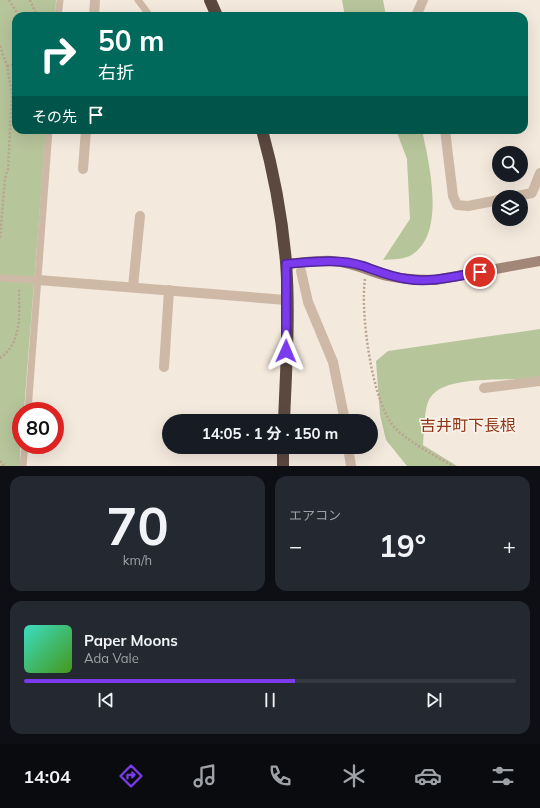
<!DOCTYPE html>
<html lang="ja">
<meta charset="utf-8">
<style>
body{margin:0;font-family:Mulish,"Noto Sans JP",sans-serif;background:#242831;color:#f1f3f6;height:100vh;display:flex;flex-direction:column;font-size:15px;white-space:nowrap}
*{box-sizing:border-box;margin:0}
p{font-size:13px;color:#9ea1a6}
.icon{flex:none;width:22px;height:22px;fill:none;stroke:currentColor;stroke-width:2;stroke-linecap:round;stroke-linejoin:round}
.map{position:relative;height:466px;overflow:hidden}
.sheet{display:flex;flex-direction:column;gap:10px;padding:10px;background:#0d0f14;flex:1}
.sheet>*{flex:none}
.hud{position:absolute;left:12px;top:12px;width:516px;height:122px;border-radius:12px;box-shadow:0 4px 16px #0002;background:#00695c;color:#fff;overflow:hidden}
.buttons{position:absolute;left:492px;top:146px;display:grid;gap:8px}
.buttons a{display:grid;place-items:center;width:36px;height:36px;border-radius:50%;background:#171b24;box-shadow:0 4px 16px #0002;font-size:20px}
.speed{position:absolute;left:12px;top:402px;display:flex;gap:8px;font-size:20px;font-weight:700;text-align:center}
.speed>*{display:grid;place-content:center;width:52px;height:52px;border-radius:50%;background:#171b24;box-shadow:0 4px 16px #0002;line-height:1}
.speed .limit{border:6px solid #d22;background:#fff;color:#111}
.pin{position:absolute;display:grid;place-items:center;width:34px;height:34px;color:#fff;margin:-17px;border:2px solid #fff;border-radius:50%;box-shadow:0 1px 4px #0007}
.me{position:absolute;width:44px;margin:-22px;rotate:1deg;stroke-linejoin:round;filter:drop-shadow(0 0 3px #0008)}
.turn{display:flex;align-items:center;gap:14px;height:84px;padding:0 20px;font-size:18px}
.turn .icon{width:52px;height:52px;stroke-width:2.5}
.turn b{display:block;font-size:28px;line-height:34px}
.then{display:flex;align-items:center;height:38px;padding:0 20px;background:#0003;gap:8px;font-size:15px}
.big{font-size:30px;font-weight:700;line-height:1.1}
.sheet .tile{flex:1;display:flex;flex-direction:column;justify-content:center;gap:6px;min-width:0;padding:0 14px;border-radius:12px;background:#242831}
.sheet .dial{align-items:center;gap:0}
.dial b{font-size:52px;line-height:1}
.song{display:flex;align-items:center;gap:12px}
.cover{width:48px;height:48px;border-radius:6px;background:linear-gradient(135deg,hsl(170 70% 55%),hsl(100 70% 35%))}
.played{height:4px;border-radius:2px;background:linear-gradient(90deg,#7c3aed 55%,#363941 55%)}
.keys{display:flex;justify-content:space-around;direction:ltr}
.heat{display:flex;justify-content:space-between;align-items:center;font-size:22px;direction:ltr}
.sheet .tiles{flex:1;display:grid;gap:10px;grid-template-columns:1fr 1fr}
.tile:last-child{grid-column:span 2}
.trip{position:absolute;left:162px;top:414px;width:216px;height:40px;border-radius:20px;background:#171b24;box-shadow:0 4px 16px #0002;font-weight:700;line-height:40px;text-align:center}
.tabs{display:flex;height:64px;justify-content:space-around;align-items:center;background:#090b0e;color:#9ea1a6}
.tabs .icon{width:28px;height:28px}
.tabs .current{color:#7c3aed}
.tabs b{font-size:18px;color:#f1f3f6}
.map>svg:first-child{display:block}
</style>
<div class="map">
<svg width="540" height="466" viewBox="0 0 540 466">
<rect width="100%" height="100%" fill="#f4e9dd"/>
<g fill="#b7c59b">
<polygon points="0,0 56,0 55,16 16,16 16,130 46,130 24,411 21,411 20,466 0,466"/>
<polygon points="342,0 383,0 386,16 345,16"/>
<path d="M 396,130 L 422,130 C 429,163 446,231 413,254 C 405,260 392,259 383,260 L 410,219 L 407,159 Z"/>
<path d="M 540,329 L 540,377 C 514,383 439,371 428,402 C 424,413 424,433 423,445 L 457,466 L 407,466 L 386,440 L 380,415 L 376,361 L 388,351 Z"/>
</g>
<g fill="none" stroke-linecap="round" stroke-linejoin="round">
<g stroke="#baa391" stroke-width="2.5" stroke-dasharray="2 2" stroke-linecap="butt">
<polyline points="9,0 19,16"/>
<polyline points="30,0 37,16"/>
<polyline points="0,46 7,66 12,93 8,169 5,178 0,238"/>
<polyline points="7,66 16,64"/>
<path d="M 365,279 C 360,312 372,406 396,429 C 412,444 434,455 453,466"/>
<path d="M 0,358 C 23,342 19,312 19,288"/>
<polyline points="0,461 4,466"/>
</g>
<g stroke="#ceb9a7" stroke-width="7">
<polyline points="138,0 150,16"/>
<polyline points="58,16 60,0"/>
<polyline points="0,278 38,280"/>
<polyline points="28,411 49,130"/>
<polyline points="23,466 25,445"/>
</g>
<g stroke="#ceb9a7" stroke-width="10">
<polyline points="94,16 95,0"/>
<polyline points="416,16 423,0"/>
<polyline points="445,130 453,196 457,205 468,206 499,200"/>
<polyline points="83,169 86,130"/>
<polyline points="513,197 532,193 540,173"/>
<polyline points="301,271 308,302 333,362 345,421"/>
<polyline points="38,280 286,300"/>
<polyline points="133,287 140,216"/>
<polyline points="164,367 169,290"/>
<polyline points="484,388 540,381"/>
<polyline points="348,447 351,466"/>
</g>
<path stroke="#a28778" stroke-width="10" d="M 286,264 C 301,263 317,260 332,261 C 347,262 361,267 374,272 C 393,279 415,280 435,280 L 540,261"/>
<g stroke="#5b483f" stroke-width="12">
<polyline points="210,0 217,16"/>
<path d="M 262,130 C 274,173 282,217 286,262 C 290,315 286,369 284,421"/>
<polyline points="283,466 283,447"/>
</g>
</g>
<g fill="none" stroke-linecap="round" stroke-linejoin="round">
<defs>
<path id="route" d="M 286,351 L 286,264 C 311,262 338,258 363,266 C 377,271 391,277 407,279 C 431,283 456,276 480,272"/>
</defs>
<use href="#route" stroke="#51269a" stroke-width="10"/>
<use href="#route" stroke="#7c3aed" stroke-width="7"/>
</g>
<g text-anchor="middle" stroke-width="3.5" stroke-linejoin="round" paint-order="stroke">
<g font-size="16" fill="#90371a" stroke="#fbf3ea">
<text x="468" y="431">吉井町下長根</text>
</g>
</g>
</svg>
<div class="buttons">
<a><svg class="icon" aria-label="search" viewBox="0 0 24 24"><circle cx="10" cy="10" r="6"/><path d="M15 15l6 6"/></svg></a>
<a><svg class="icon" aria-label="layers" viewBox="0 0 24 24"><path d="M12 4l9 5-9 5-9-5zM3 14l9 5 9-5"/></svg></a>
</div>
<div class="speed"><div class="limit">80</div></div>
<div class="pin" style="left:480px;top:272px;background:#d93025"><svg class="icon" aria-label="arrive" viewBox="0 0 24 24"><path d="M6 21V4h12l-3 4 3 4H6"/></svg></div>
<svg class="me" style="left:286px;top:351px" viewBox="-20 -20 40 40"><path d="M0-17L14 15 0 8-14 15z" fill="#7c3aed" stroke="#fff" stroke-width="4"/></svg>
<div class="trip">14:05 · 1 分 · 150 m</div>
<div class="hud">
<div class="turn"><svg class="icon" aria-label="right" viewBox="0 0 24 24"><path d="M7 20v-9h11M14 6l5 5-5 5"/></svg><div><b>50 m</b>右折</div></div>
<div class="then">その先<svg class="icon" aria-label="arrive" viewBox="0 0 24 24"><path d="M6 21V4h12l-3 4 3 4H6"/></svg></div>
</div>
</div>
<section class="sheet">
<div class="tiles">
<div class="tile dial"><b>70</b><p>km/h</p></div>
<div class="tile"><p>エアコン</p>
<div class="heat"><a>−</a><b class="big">19°</b><a>+</a></div>
</div>
<div class="tile">
<div class="song"><i class="cover"></i><div><b>Paper Moons</b><p>Ada Vale</p></div></div>
<div class="played"></div>
<div class="keys"><svg class="icon" aria-label="previous" viewBox="0 0 24 24"><path d="M18 5L8 12l10 7zM5 5v14"/></svg><svg class="icon" aria-label="pause" viewBox="0 0 24 24"><path d="M8 5v14M16 5v14"/></svg><svg class="icon" aria-label="next" viewBox="0 0 24 24"><path d="M6 5l10 7-10 7zM19 5v14"/></svg></div>
</div>
</div>
</section>
<nav class="tabs">
<b>14:04</b>
<svg class="icon current" aria-label="directions" viewBox="0 0 24 24"><path d="M12 3l9 9-9 9-9-9zM9 14v-3h6M13 9l2 2-2 2"/></svg>
<svg class="icon" aria-label="music" viewBox="0 0 24 24"><path d="M9 18V5l10-2v13"/><circle cx="6" cy="18" r="3"/><circle cx="16" cy="16" r="3"/></svg>
<svg class="icon" aria-label="phone" viewBox="0 0 24 24"><path d="M5 4h4l2 5-3 2q2 4 5 5l2-3 5 2v4C11 20 4 13 5 4z"/></svg>
<svg class="icon" aria-label="climate" viewBox="0 0 24 24"><path d="M12 3v18M4 7l16 10M4 17L20 7"/></svg>
<svg class="icon" aria-label="car" viewBox="0 0 24 24"><path d="M5 17H2v-5l4-1 3-4h7l3 4 3 1v5h-3M9 17h6M6 11h13"/><circle cx="7" cy="17" r="2"/><circle cx="17" cy="17" r="2"/></svg>
<svg class="icon" aria-label="filters" viewBox="0 0 24 24"><path d="M4 7h16M4 17h16"/><circle cx="9" cy="7" r="2"/><circle cx="15" cy="17" r="2"/></svg>
</nav>
